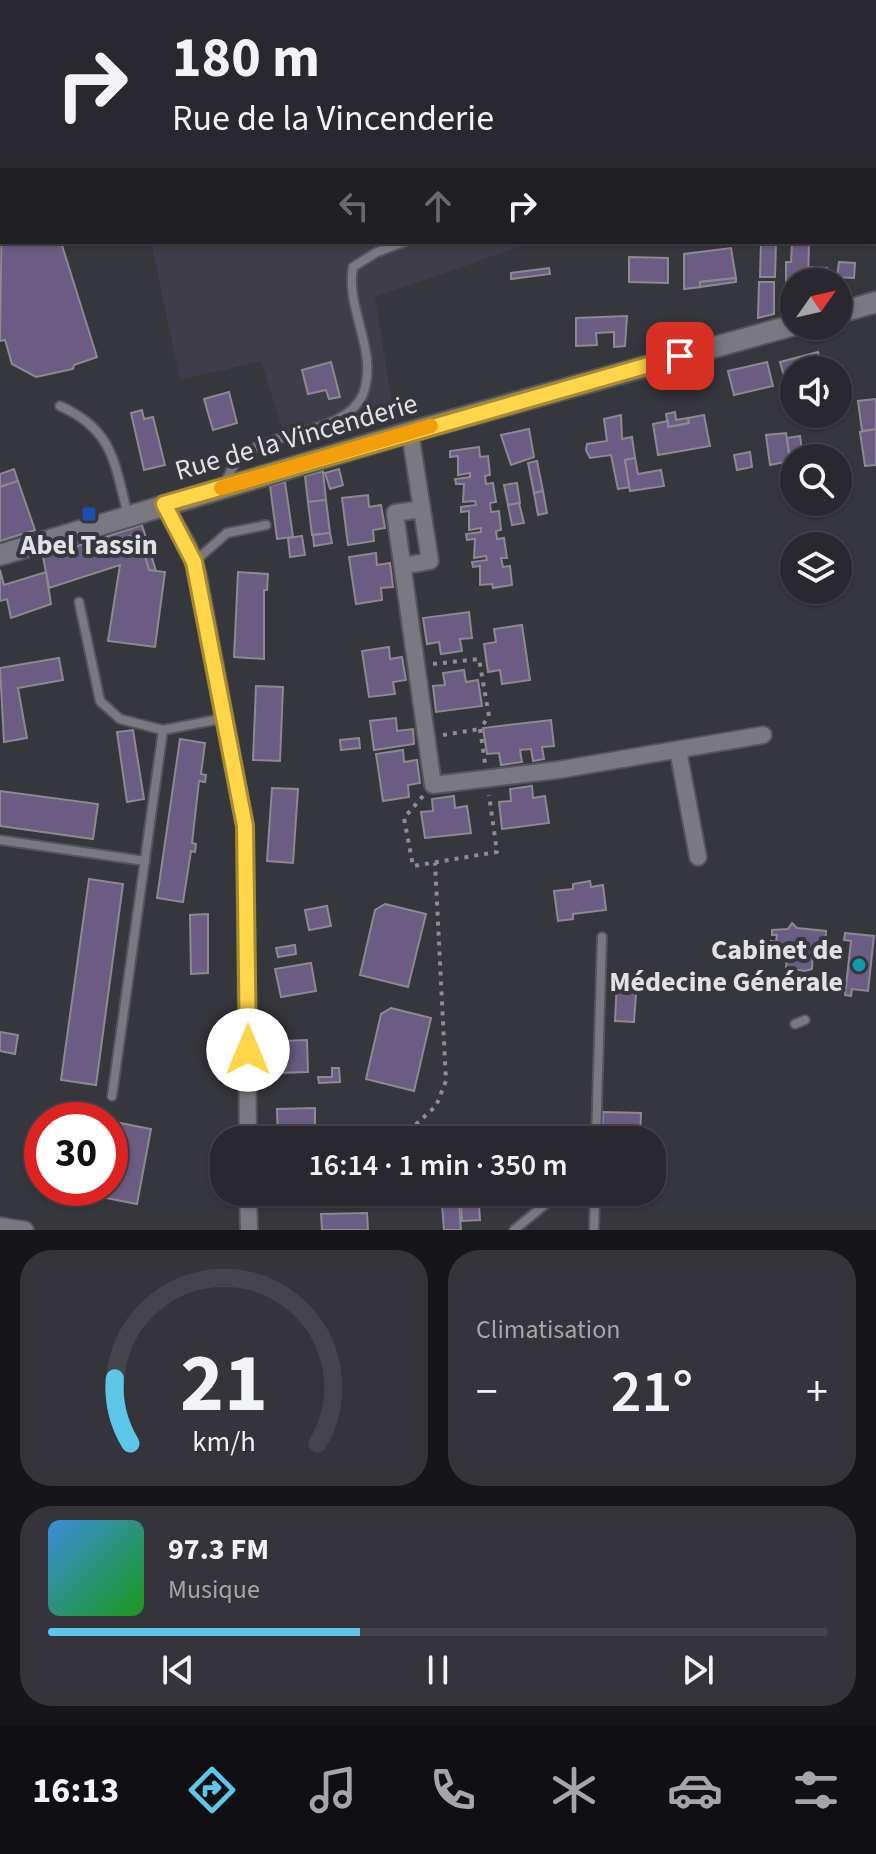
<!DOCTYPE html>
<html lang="fr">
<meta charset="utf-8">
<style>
body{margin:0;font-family:"Source Sans 3",sans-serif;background:#34343a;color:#f1f3f6;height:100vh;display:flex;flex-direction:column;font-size:30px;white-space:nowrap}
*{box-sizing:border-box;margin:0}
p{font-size:26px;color:#a5a6aa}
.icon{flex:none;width:44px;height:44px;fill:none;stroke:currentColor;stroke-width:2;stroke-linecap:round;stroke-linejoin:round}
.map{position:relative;height:1230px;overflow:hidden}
.sheet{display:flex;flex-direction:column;gap:20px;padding:20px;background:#161619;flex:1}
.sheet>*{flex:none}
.guide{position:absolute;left:0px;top:0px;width:876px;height:244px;box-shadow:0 2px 6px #0004,0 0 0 2px #44444a;background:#28282e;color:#f1f3f6;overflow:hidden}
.needle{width:52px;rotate:56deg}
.tools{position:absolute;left:780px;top:268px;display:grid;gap:16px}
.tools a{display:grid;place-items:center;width:72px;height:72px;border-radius:50%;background:#28282e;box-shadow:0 2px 6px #0004,0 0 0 2px #44444a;font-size:40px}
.speed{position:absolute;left:24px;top:1102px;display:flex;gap:16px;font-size:40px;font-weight:700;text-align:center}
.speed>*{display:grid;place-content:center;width:104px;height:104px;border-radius:50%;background:#28282e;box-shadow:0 2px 6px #0004,0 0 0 2px #44444a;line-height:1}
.speed .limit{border:12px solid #d22;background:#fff;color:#111}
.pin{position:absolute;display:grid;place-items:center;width:68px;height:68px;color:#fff;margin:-34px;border-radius:16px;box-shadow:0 4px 12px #0006}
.me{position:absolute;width:88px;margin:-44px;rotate:0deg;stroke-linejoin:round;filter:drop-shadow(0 0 6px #0008)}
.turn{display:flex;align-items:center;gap:28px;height:168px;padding:0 40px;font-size:36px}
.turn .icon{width:104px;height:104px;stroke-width:2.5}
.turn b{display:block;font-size:56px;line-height:68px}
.lanes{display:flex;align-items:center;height:76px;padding:0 40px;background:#0003;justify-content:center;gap:40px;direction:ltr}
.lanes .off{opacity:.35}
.big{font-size:60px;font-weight:600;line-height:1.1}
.sheet .widget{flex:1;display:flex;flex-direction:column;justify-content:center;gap:12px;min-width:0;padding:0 28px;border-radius:32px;background:#34343a}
.sheet .dial{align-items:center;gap:0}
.dial svg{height:208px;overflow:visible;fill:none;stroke:#44444a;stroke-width:7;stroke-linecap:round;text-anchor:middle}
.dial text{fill:#f1f3f6;stroke:none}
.song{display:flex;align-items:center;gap:24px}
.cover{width:96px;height:96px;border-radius:12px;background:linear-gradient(135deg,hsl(210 70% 55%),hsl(120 70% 35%))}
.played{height:8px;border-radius:4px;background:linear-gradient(90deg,#5dc7e8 40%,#44444a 40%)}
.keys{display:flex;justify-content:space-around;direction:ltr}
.heat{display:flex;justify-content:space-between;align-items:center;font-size:44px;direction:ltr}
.sheet .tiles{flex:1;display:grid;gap:20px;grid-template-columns:1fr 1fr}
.widget:last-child{grid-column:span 2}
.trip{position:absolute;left:210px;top:1126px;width:456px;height:80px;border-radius:32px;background:#28282e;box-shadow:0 2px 6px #0004,0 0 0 2px #44444a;font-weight:600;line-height:80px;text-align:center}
.dock{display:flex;height:128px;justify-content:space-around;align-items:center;background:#101012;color:#a5a6aa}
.dock .icon{width:56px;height:56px}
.dock .selected{color:#5dc7e8}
.dock b{font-size:36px;color:#f1f3f6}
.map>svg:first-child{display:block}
</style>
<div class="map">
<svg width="876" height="1230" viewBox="0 0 876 1230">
<rect width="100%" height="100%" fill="#36363d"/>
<polygon fill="#3f3d4a" points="151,242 533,242 375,297 395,420 289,450 261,361 180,380"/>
<polygon fill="#3d5f46" points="0,0 399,0 2,2 0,112"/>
<g fill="#6a5c82" stroke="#8c8991" stroke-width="2">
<polygon points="2,199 2,242 61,242 97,357 74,365 73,369 36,377 12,364 5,340 0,341"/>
<polygon points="761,242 776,242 775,277 760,277"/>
<polygon points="792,242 809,242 808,282 786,283 786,262 791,262"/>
<polygon points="731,248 736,278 700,282 700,287 684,289 684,254"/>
<polygon points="629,257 668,258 668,283 629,282"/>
<polygon points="839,262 855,263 854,278 837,277"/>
<polygon points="809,267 827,268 826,282 808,282"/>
<polygon points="549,268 550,274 511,279 511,273"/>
<polygon points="736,278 736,282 700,287 700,282"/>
<polygon points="759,282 774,282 774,314 758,318"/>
<polygon points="627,316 625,346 614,347 614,332 596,333 597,345 576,346 576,318"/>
<polygon points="670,324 683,324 683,340 669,344"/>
<polygon points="818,352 823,370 794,370 794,391 789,393 780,362"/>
<polygon points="331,362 340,397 329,399 326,390 308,394 302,370"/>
<polygon points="767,362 773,386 734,395 728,371"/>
<polygon points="229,392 237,423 213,430 204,399"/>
<polygon points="876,399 876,429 862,431 858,401"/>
<polygon points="142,410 144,419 153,417 165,465 144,470 131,413"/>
<polygon points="675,412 676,420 688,418 689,423 668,427 666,414"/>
<polygon points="621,415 622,439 632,437 635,458 625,460 630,487 618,489 611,455 590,458 586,450 587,444 607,441 604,419"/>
<polygon points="704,415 710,446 658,455 653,424 668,421 668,427 686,424 689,423 688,418"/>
<polygon points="529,429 534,457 511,465 501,435"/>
<polygon points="876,429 876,465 865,466 860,432"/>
<polygon points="786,433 790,461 770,465 766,435"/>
<polygon points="800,436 803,458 790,460 787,438"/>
<polygon points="479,447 480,457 488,456 490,475 485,476 486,484 493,483 496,502 490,503 491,512 499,511 501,530 496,531 497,539 504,538 507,558 501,558 503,567 510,566 512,585 493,588 492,584 480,585 480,566 473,567 472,562 487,560 486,556 474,558 475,539 467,540 466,534 481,532 481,528 469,530 469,511 461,512 461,507 476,505 475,501 463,502 464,484 456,484 455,479 470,477 470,473 458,475 458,456 450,457 450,451"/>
<polygon points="750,452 752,467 737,470 734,455"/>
<polygon points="635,458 638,474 661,470 664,486 630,491 625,460"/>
<polygon points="537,461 543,491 534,493 528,463"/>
<polygon points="14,469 18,481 0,487 0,474"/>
<polygon points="339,469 343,485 330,489 325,473"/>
<polygon points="323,471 326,500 308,502 305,476"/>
<polygon points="18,481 35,530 0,541 0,487"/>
<polygon points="285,482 293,537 277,539 270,486"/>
<polygon points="517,483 520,503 508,505 504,485"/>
<polygon points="543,491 547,513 538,515 534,493"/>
<polygon points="368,495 369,507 381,505 385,528 373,530 374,541 348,545 342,498"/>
<polygon points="326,500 330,533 312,535 308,502"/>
<polygon points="519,503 524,523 512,525 508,505"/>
<polygon points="142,525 156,571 149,570 138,534 97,546 96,540"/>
<polygon points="330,533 332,543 314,546 313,535"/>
<polygon points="138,534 149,570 165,572 155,647 108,641 120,565 49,588 43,557 96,540 97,546"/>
<polygon points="302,536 305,555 290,557 288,538"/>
<polygon points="376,553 377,565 390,563 393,587 381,588 382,600 356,604 349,557"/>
<polygon points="0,570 4,585 46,572 51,604 11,618 7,599 0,601"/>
<polygon points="238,572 268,574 267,590 264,590 264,659 234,657"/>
<polygon points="469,612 472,638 460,639 462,651 441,654 439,642 427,644 423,618"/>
<polygon points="522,625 530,680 502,684 500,670 488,672 484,644 496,642 494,629"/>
<polygon points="389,647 390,659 402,657 406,680 393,682 395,694 369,697 362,651"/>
<polygon points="59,658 63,680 18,688 27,738 4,742 0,668"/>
<polygon points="464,670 466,682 478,680 482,706 436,712 433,686 445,685 443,673"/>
<polygon points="256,686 283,687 280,761 253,760"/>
<polygon points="396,718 397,731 413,729 414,744 374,750 370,721"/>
<polygon points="551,720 554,746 542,747 544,759 533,761 531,749 520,750 522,762 501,765 499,753 487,754 483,728"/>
<polygon points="133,730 144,799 127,802 117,732"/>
<polygon points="359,738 360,748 341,750 340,740"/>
<polygon points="180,739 205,743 201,774 206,775 205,782 199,781 192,843 196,844 195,852 191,851 183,902 157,898"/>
<polygon points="403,750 404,762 417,760 420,783 408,785 409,797 383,801 376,754"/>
<polygon points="532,786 533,798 545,796 549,823 502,829 499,802 511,801 510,789"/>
<polygon points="272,788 298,789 293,863 267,861"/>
<polygon points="0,791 98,804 93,839 0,826"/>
<polygon points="454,796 455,808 467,806 471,833 425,838 421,812 433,811 432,799"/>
<polygon points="89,879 123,884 96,1085 61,1080"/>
<polygon points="590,881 591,887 603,885 606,910 573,914 573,919 558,921 554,891 573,889 573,884"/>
<polygon points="385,904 426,914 408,987 360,975 375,910"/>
<polygon points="327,906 331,926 309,930 305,910"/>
<polygon points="208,914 208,973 191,974 190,915"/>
<polygon points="792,923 797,928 826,931 825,956 813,955 812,969 805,971 786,968 787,956 771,951 771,941 776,942 777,935 772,935 772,930 788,929"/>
<polygon points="845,933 874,936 868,991 852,989 851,996 845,995 851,941 844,940"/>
<polygon points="295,945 296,954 278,957 276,948"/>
<polygon points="311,963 316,991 281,997 275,969"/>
<polygon points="617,980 637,980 634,1022 615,1021"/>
<polygon points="391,1008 431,1018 414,1091 366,1079 381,1014"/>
<polygon points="0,1032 18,1035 15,1054 0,1051"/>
<polygon points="307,1040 308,1072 277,1073 277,1059 282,1059 282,1041"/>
<polygon points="332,1068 339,1068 340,1082 319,1083 318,1077 332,1077"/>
<polygon points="315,1108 315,1140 278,1140 277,1109"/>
<polygon points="603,1112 641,1113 640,1140 602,1140"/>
<polygon points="110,1121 151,1129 137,1204 91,1195 93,1188 110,1188"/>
<polygon points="279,1192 302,1192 302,1200 280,1201"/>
<polygon points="441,1192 458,1192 461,1230 444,1230"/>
<polygon points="460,1192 478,1192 480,1220 462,1221"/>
<polygon points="367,1213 368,1230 322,1230 321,1214"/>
</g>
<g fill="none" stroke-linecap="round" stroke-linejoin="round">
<defs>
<g id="service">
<path d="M 60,406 C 114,430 114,463 128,515"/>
<path d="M 225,483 C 229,475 233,464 240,457 C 271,430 346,435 363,394 C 379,351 345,309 353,267 L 377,252 L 404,242"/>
<polyline points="194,562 227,533 266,525"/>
<polyline points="79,602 100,701 120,719 163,730"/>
<polyline points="0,840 145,861"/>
<polyline points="795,1024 805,1020"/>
<polyline points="112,1096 163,730 225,718"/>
<polyline points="596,1140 602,937"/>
<polyline points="514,1230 548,1202 552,1192"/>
<polyline points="594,1230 595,1192"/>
</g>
<g id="minor">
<polyline points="164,504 188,546 198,575 245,826 248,1140"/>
<polyline points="422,509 395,513 433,785 558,770 763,735"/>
<polyline points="403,566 430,561 410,432"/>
<polyline points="678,750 698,857"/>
<polyline points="248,1192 249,1230"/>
<polyline points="0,1226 25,1230"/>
</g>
<g id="secondary">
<polyline points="838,313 876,302"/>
<polyline points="0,555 410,432 794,325"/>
</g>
</defs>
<use href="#service" stroke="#55545a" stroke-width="12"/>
<use href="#minor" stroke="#55545a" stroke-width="20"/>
<use href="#secondary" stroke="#55545a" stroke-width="24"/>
<g stroke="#8d8d92" stroke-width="4" stroke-dasharray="4 6" stroke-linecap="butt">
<polyline points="322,2 328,0"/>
<polyline points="0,86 2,86"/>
<polyline points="433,664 479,659 489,716 480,729 485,763"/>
<polyline points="443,735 480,729"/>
<polyline points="423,796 404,818 413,866 497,852 489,795"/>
<polyline points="401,1138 436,1106 446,1081 435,863"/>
</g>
<use href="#service" stroke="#7a7981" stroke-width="8"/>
<use href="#minor" stroke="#7a7981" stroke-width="16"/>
<use href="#secondary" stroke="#7a7981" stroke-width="20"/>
<defs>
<g id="rail">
<polyline points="874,3 876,3"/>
<polyline points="0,128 2,128"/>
</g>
</defs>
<use href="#rail" stroke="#8c8c92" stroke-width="9"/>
<use href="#rail" stroke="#36363d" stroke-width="6" stroke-dasharray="18" stroke-linecap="butt"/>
</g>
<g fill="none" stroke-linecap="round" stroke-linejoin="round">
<defs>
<polyline id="route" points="248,1050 245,826 194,562 164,504 680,356"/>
</defs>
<use href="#route" stroke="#a68a30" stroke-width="20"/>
<use href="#route" stroke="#ffd54a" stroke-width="14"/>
<polyline stroke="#f59e0b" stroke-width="14" points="221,488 431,426"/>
</g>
<rect fill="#1a4fb4" stroke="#36363d" stroke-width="3" x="81" y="506" width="16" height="16" rx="4"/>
<circle fill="#0f9aa8" stroke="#36363d" stroke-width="3" cx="859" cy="965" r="8"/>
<g text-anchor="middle" stroke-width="8" stroke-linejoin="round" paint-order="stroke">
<g font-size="28" fill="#e2e2e6" stroke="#36363d">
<text transform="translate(296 436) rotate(-16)" y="10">Rue de la Vincenderie</text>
</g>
<g font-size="28" font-weight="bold" fill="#e2e2e6" stroke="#36363d">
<text x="89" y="554">Abel Tassin</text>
<text x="843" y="959" text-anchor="end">Cabinet de<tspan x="843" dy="32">Médecine Générale</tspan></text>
</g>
</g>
</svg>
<div class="tools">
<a><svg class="needle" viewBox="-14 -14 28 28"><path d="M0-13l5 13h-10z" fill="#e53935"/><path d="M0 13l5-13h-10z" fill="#a5a6aa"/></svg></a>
<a><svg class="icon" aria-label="sound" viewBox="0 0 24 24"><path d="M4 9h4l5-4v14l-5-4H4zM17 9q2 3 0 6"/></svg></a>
<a><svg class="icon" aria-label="search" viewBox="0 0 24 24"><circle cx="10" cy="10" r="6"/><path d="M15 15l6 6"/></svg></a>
<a><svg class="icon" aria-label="layers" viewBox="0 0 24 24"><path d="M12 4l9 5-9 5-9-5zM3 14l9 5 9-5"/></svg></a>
</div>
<div class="speed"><div class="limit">30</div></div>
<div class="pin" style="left:680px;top:356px;background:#d93025"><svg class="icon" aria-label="arrive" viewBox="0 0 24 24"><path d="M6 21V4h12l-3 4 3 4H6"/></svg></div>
<svg class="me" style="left:248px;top:1050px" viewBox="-20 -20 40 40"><circle r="19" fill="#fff"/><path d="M0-13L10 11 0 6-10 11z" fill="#ffd54a"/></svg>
<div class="trip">16:14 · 1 min · 350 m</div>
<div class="guide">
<div class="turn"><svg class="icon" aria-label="right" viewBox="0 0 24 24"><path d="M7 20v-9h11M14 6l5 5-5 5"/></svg><div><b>180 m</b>Rue de la Vincenderie</div></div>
<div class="lanes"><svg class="icon off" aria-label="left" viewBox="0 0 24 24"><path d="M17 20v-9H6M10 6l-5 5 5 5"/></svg><svg class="icon off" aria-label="ahead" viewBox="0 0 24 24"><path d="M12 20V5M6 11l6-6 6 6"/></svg><svg class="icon" aria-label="right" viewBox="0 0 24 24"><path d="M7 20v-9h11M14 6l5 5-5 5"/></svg></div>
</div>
</div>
<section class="sheet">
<div class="tiles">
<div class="widget dial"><svg viewBox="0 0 100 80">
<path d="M14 69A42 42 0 1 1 86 69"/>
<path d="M14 69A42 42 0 0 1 8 44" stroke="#5dc7e8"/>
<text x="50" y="56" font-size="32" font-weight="700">21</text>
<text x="50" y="72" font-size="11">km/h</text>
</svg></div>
<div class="widget"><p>Climatisation</p>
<div class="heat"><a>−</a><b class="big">21°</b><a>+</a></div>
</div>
<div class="widget">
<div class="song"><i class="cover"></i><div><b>97.3 FM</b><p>Musique</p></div></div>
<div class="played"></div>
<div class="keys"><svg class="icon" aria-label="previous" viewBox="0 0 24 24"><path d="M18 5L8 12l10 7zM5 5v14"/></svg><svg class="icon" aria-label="pause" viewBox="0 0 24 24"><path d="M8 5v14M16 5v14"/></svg><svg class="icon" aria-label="next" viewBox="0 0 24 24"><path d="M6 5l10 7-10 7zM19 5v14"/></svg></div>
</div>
</div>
</section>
<nav class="dock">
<b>16:13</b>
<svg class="icon selected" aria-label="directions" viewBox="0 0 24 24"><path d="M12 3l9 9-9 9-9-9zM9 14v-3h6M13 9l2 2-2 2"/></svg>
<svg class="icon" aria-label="music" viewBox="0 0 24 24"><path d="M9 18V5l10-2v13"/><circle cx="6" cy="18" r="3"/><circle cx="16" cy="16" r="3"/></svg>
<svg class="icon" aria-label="phone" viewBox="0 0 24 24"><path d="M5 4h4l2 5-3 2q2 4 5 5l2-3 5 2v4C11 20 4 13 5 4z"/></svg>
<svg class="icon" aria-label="climate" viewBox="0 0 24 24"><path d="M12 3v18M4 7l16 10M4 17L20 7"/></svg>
<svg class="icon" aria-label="car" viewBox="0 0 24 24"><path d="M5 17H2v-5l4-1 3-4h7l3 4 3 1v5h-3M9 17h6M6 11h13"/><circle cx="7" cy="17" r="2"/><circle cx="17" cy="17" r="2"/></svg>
<svg class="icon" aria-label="filters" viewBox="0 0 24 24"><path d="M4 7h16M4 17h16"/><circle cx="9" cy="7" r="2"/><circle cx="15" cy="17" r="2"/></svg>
</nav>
